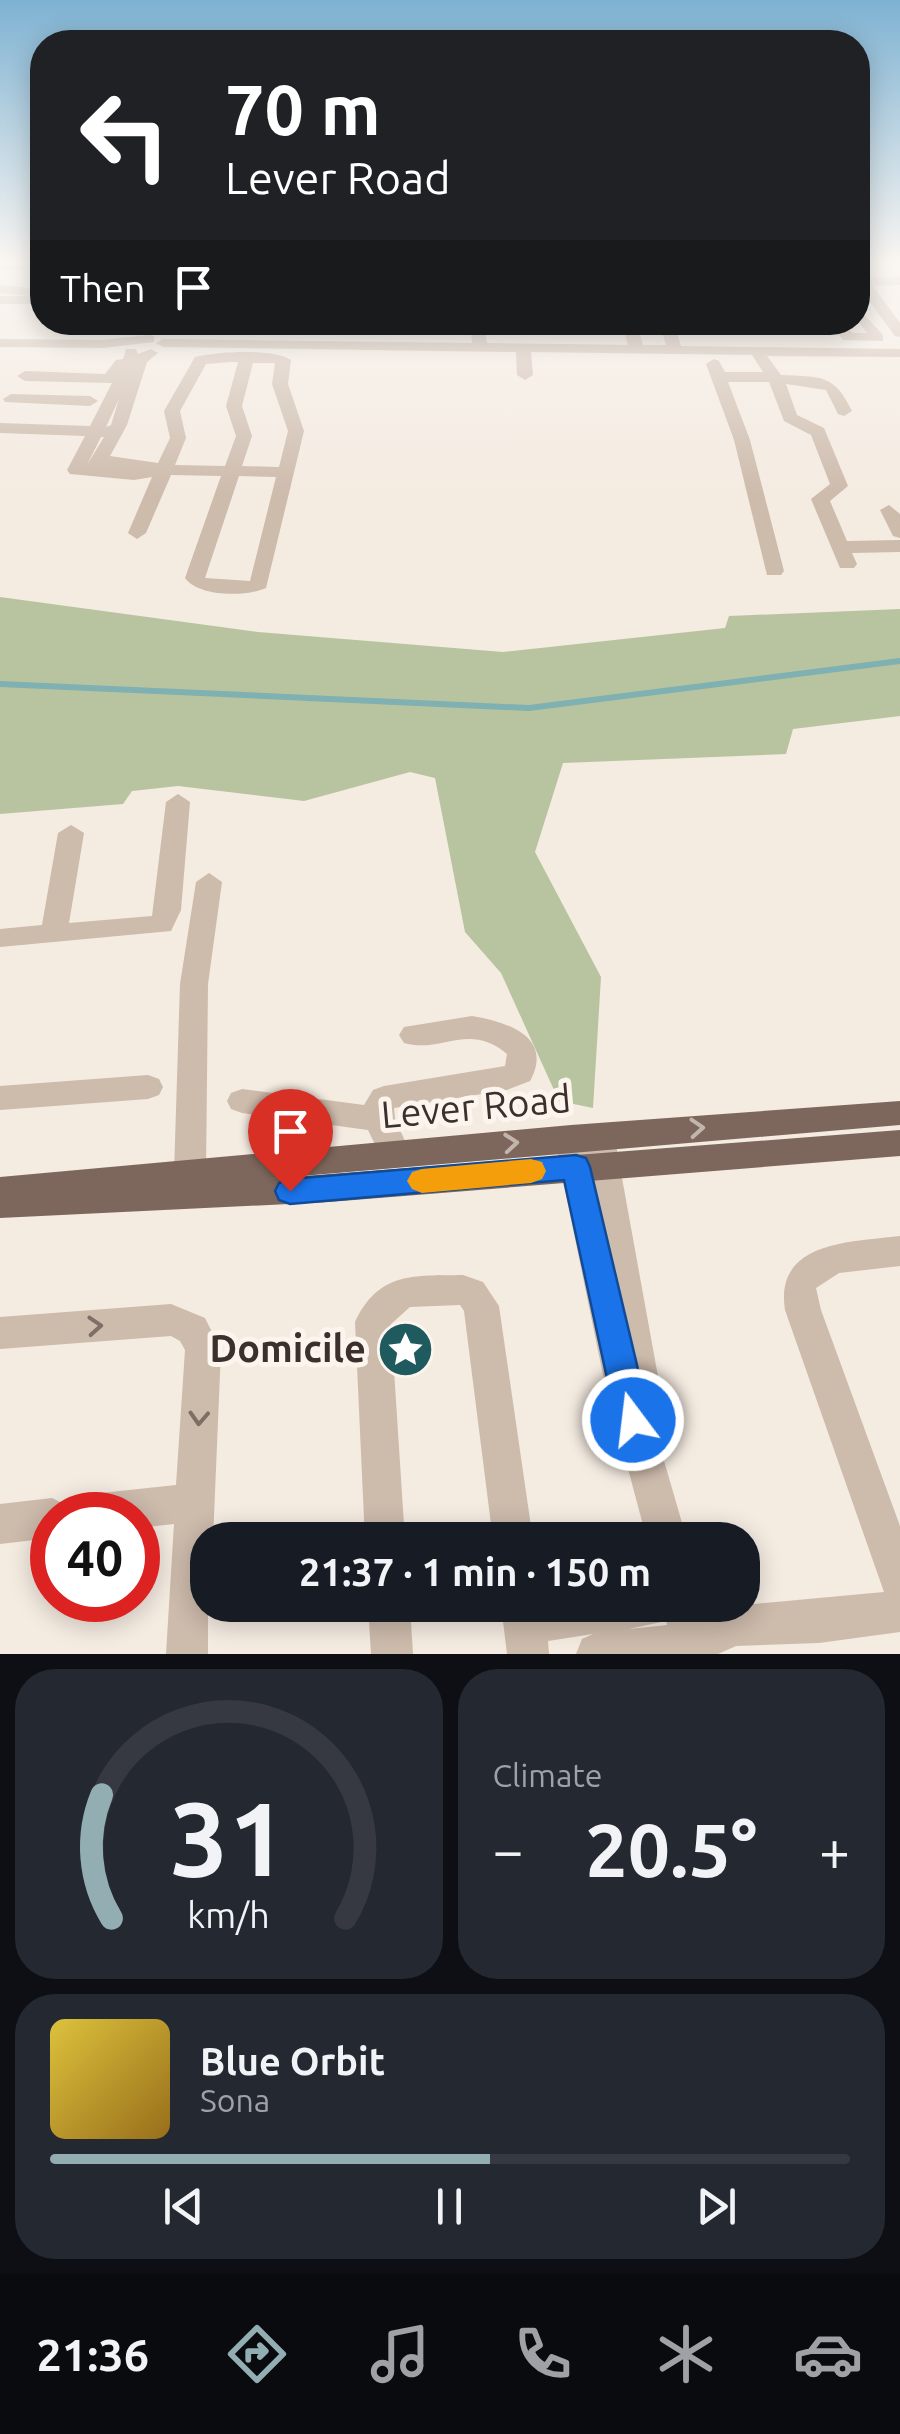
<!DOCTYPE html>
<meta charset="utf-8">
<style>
body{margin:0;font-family:Ubuntu,sans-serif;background:#242831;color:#f1f3f6;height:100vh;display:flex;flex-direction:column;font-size:38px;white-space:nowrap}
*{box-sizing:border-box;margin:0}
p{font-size:32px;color:#9ea1a6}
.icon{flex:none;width:55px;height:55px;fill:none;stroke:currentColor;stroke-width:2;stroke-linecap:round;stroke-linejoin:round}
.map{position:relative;height:1654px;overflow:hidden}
.sheet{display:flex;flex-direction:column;gap:15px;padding:15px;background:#0d0f14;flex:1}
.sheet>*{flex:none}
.hud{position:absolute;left:30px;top:30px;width:840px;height:305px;border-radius:40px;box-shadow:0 5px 25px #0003;background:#202124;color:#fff;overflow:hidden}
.speed{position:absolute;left:30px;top:1492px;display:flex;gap:20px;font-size:50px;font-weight:700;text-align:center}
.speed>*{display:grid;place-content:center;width:130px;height:130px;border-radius:50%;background:#171b24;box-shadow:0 5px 25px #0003;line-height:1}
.speed .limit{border:15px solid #d22;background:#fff;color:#111}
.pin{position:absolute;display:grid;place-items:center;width:85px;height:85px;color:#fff;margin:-102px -42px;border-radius:50% 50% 50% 0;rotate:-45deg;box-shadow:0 0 10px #0007}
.pin .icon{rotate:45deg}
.me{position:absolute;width:110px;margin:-55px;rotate:345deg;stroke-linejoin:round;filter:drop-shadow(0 0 8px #0008)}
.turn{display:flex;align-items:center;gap:35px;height:210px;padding:0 30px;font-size:45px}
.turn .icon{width:130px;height:130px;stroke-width:2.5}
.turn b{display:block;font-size:70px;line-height:85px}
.then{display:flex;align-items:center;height:95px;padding:0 30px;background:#0003;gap:20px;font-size:38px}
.big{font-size:75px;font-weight:600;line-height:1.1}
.sheet .tile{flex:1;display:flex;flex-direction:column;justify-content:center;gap:15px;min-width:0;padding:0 35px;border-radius:40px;background:#242831}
.sheet .dial{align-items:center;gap:0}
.dial svg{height:260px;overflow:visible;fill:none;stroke:#363941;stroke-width:7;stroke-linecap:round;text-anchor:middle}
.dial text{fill:#f1f3f6;stroke:none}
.song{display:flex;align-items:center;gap:30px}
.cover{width:120px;height:120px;border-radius:15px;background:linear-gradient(135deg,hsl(50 70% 55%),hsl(40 70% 35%))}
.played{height:10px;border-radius:5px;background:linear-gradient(90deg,#92aeb2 55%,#363941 55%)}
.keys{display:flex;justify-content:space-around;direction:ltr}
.heat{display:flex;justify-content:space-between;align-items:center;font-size:55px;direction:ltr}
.sheet .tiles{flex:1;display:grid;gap:15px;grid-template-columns:1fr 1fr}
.tile:last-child{grid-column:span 2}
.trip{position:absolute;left:190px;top:1522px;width:570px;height:100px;border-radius:40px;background:#171b24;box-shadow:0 5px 25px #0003;font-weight:600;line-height:100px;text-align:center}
.dock{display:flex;height:160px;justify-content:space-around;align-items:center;background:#090b0e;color:#9ea1a6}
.dock .icon{width:70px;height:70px}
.dock .current{color:#92aeb2}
.dock b{font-size:45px;color:#f1f3f6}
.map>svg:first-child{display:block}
</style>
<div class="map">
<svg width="900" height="1654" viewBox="0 0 900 1654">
<rect width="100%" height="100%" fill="#f4ebe1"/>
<polygon fill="#b8c4a0" points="0,597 258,632 503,652 725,628 729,616 900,609 900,716 793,729 786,754 563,763 535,852 601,977 593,1108 559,1101 501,973 465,932 435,778 410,772 304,801 178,786 132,791 123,804 0,814"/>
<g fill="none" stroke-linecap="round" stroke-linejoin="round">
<polyline stroke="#7fb0b2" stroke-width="6" points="0,684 529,708 900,661"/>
<g fill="#cdbbac" fill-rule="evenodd">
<polygon points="0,263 42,263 42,270 0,269"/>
<polygon points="900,277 900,285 873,286 900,323 900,337 895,336 858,286 858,278"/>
<polygon points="0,285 42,289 42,300 35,304 0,304 0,296 29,296 0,293"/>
<polygon points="858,308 883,335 883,341 843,340 829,322 844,322 852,333 867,333 858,321"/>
<path d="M 470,322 L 484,322 L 487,343 L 628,345 L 622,322 L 636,322 L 643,345 L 666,345 L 659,322 L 673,322 L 681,346 L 900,349 L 900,357 L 767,356 L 781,375 C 822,377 834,374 852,411 L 844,416 L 838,414 L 826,390 L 786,384 L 797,415 L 824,428 L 848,486 L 830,501 L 847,541 L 900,540 L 900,552 L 852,553 L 857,564 L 854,568 L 840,568 L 811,499 L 830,484 L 811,435 L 784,421 L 769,382 L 728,382 L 750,440 L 784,571 L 781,575 L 767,575 L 734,440 L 706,364 L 714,359 L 719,361 L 725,372 L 763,372 L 752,355 L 531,352 L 533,375 L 525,380 L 517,375 L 516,352 L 163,347 L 156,343 L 163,339 L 472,343 Z"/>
<polygon points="149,335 154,336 154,342 103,348 0,347 0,339 103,340"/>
<path d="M 126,349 L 136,349 L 138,354 L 151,349 L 158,353 L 147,362 L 127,425 L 110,456 L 158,463 L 170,438 L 164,411 L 195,357 C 216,352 274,348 291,360 L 288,384 L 304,431 L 266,588 C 245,597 199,597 185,578 L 221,476 L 171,475 L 146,533 L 137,539 L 128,533 L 152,477 L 134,480 L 70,474 L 67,470 L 85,436 L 0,433 L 0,423 L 90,426 L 112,383 L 25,381 L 17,376 L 25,371 L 105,374 L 116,360 L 123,359 ZM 230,362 L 238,362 L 226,406 L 236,436 L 225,466 L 175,465 L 186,438 L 180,411 L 206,364 ZM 253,363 L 275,363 L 272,384 L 288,431 L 279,467 L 242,466 L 252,436 L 242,406 ZM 119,399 L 111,425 L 106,427 ZM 101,437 L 104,437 L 87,465 ZM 239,476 L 276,477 L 250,581 L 205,578 Z"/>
<polygon points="11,394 90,396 98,401 90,406 5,402 3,399"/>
<polygon points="889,505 900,514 900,538 893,536 880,510"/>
<polygon points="178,794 190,802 181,910 171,931 0,947 0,929 42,925 58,833 71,825 84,833 69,923 152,916 166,802"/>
<polygon points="209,873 222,882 208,984 206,1173 201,1182 190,1186 179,1182 174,1173 180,984 196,882"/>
<path d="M 472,1016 C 508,1022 554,1037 530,1081 L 507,1090 L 394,1108 L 395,1119 L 411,1154 L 406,1163 L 395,1167 L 384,1163 L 368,1130 L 242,1113 L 231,1109 L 227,1101 L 231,1093 L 242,1089 L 364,1105 L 373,1090 L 384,1086 L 505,1066 L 507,1054 C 469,1021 441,1054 404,1043 L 399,1035 L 404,1027 Z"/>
<polygon points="148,1075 159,1079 163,1087 159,1095 148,1099 0,1110 0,1086"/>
<polygon points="600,1132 611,1136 616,1145 667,1426 658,1440 687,1540 647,1540 603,1375 557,1151 562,1142 573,1138 585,1143 589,1136"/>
<path d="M 900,1236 L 900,1266 L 839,1273 L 816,1288 L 821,1310 L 900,1526 L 900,1632 L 819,1643 L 736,1646 L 718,1654 L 576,1654 L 582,1639 L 593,1634 L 548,1641 L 549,1654 L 507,1654 L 501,1605 L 742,1605 L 884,1592 L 785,1310 C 774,1241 851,1242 900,1236 ZM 666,1621 L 667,1625 L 629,1629 Z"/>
<path d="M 463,1275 L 483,1282 L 499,1306 L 533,1540 L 493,1540 L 464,1311 L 460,1305 L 410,1307 L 391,1324 L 405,1540 L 365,1540 L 355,1322 C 379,1271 414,1276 463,1275 Z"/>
<polygon points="171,1304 205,1318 221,1350 213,1540 208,1540 208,1654 166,1654 174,1524 138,1528 138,1515 52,1515 52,1538 0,1544 0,1504 52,1498 66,1505 82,1495 176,1485 185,1350 180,1341 171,1336 0,1349 0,1317"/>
<polygon points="368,1605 410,1605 413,1654 371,1654"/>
</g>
<polygon fill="#7d675c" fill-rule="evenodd" points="900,1101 900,1125 266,1179 900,1130 900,1156 329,1202 0,1218 0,1177 571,1125"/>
</g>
<g fill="#ac5a40">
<polygon points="363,322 388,322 388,326 363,327"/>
<rect x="399" y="322" width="22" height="3"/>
</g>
<defs><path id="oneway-chevron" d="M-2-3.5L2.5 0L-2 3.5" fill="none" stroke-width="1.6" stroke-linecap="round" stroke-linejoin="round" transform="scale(2.5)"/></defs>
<g stroke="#c2b5ac">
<use href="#oneway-chevron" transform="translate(697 1128) rotate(-4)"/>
<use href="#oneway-chevron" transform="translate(511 1143) rotate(-5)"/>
</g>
<g stroke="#7d6f65">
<use href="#oneway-chevron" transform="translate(95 1326) rotate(-4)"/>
<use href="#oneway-chevron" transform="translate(199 1418) rotate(93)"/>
</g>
<linearGradient id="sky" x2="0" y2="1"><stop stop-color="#7eb2d2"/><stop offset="0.53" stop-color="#faf6f2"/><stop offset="1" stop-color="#faf6f2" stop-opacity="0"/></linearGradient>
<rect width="900" height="495" fill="url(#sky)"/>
<polygon fill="#1a73e8" stroke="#114b97" stroke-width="2.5" points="576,1155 586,1158 590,1167 650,1420 645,1432 633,1437 621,1432 616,1420 564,1180 290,1204 279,1200 275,1191 279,1183 290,1179"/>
<polygon fill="#f59e0b" points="531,1159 542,1162 546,1171 542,1179 531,1183 422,1193 412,1189 407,1181 412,1172 422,1169"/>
<defs>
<symbol id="sight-disc" viewBox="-11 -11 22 22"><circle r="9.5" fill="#1f5a5e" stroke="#fbf5ee"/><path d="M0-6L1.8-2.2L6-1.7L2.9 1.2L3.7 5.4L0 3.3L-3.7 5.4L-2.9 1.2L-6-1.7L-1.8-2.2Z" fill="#fff"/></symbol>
</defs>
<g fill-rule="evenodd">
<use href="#sight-disc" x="374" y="1318" width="63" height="63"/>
</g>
<g text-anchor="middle" stroke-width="10" stroke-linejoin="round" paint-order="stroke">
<g font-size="38" fill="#3b302b" stroke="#fbf5ee">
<text transform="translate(476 1107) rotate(-5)" y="13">Lever Road</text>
</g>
<g font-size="38" font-weight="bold" fill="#3b302b" stroke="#fbf5ee" text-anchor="end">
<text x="366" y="1362">Domicile</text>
</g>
</g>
</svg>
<div class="speed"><div class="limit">40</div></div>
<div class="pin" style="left:290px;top:1191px;background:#d93025"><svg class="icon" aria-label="arrive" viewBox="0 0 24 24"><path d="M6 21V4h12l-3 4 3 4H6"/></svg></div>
<svg class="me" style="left:633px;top:1420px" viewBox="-20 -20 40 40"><circle r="17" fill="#1a73e8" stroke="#fff" stroke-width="3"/><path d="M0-11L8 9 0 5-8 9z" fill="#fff"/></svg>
<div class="trip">21:37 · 1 min · 150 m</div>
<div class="hud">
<div class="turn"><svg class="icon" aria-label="left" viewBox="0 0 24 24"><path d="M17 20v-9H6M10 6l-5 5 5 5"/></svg><div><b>70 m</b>Lever Road</div></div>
<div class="then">Then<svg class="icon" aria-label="arrive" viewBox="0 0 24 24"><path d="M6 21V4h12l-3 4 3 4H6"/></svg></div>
</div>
</div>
<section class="sheet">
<div class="tiles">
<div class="tile dial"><svg viewBox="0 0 100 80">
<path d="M14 69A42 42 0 1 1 86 69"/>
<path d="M14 69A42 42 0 0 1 11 31" stroke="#92aeb2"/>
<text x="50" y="56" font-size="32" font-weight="700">31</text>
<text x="50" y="72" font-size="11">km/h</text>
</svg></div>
<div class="tile"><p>Climate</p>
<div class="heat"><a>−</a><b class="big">20.5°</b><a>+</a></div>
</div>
<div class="tile">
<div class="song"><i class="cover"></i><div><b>Blue Orbit</b><p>Sona</p></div></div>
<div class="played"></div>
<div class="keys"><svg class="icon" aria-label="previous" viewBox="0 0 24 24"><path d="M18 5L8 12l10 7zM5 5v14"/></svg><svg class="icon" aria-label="pause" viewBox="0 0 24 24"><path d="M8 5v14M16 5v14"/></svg><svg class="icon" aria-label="next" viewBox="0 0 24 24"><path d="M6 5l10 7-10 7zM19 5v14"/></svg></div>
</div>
</div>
</section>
<nav class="dock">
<b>21:36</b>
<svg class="icon current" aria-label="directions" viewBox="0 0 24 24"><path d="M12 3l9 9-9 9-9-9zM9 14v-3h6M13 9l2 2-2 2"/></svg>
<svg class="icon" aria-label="music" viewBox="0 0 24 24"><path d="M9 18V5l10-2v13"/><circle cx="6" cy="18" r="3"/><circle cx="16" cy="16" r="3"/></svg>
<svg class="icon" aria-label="phone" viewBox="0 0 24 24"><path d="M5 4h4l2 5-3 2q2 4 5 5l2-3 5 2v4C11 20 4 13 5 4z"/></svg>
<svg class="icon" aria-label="climate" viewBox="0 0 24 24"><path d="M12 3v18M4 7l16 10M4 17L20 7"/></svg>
<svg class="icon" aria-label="car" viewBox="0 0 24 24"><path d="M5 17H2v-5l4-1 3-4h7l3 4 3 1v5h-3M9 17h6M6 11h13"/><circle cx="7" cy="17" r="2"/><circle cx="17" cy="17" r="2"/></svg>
</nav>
